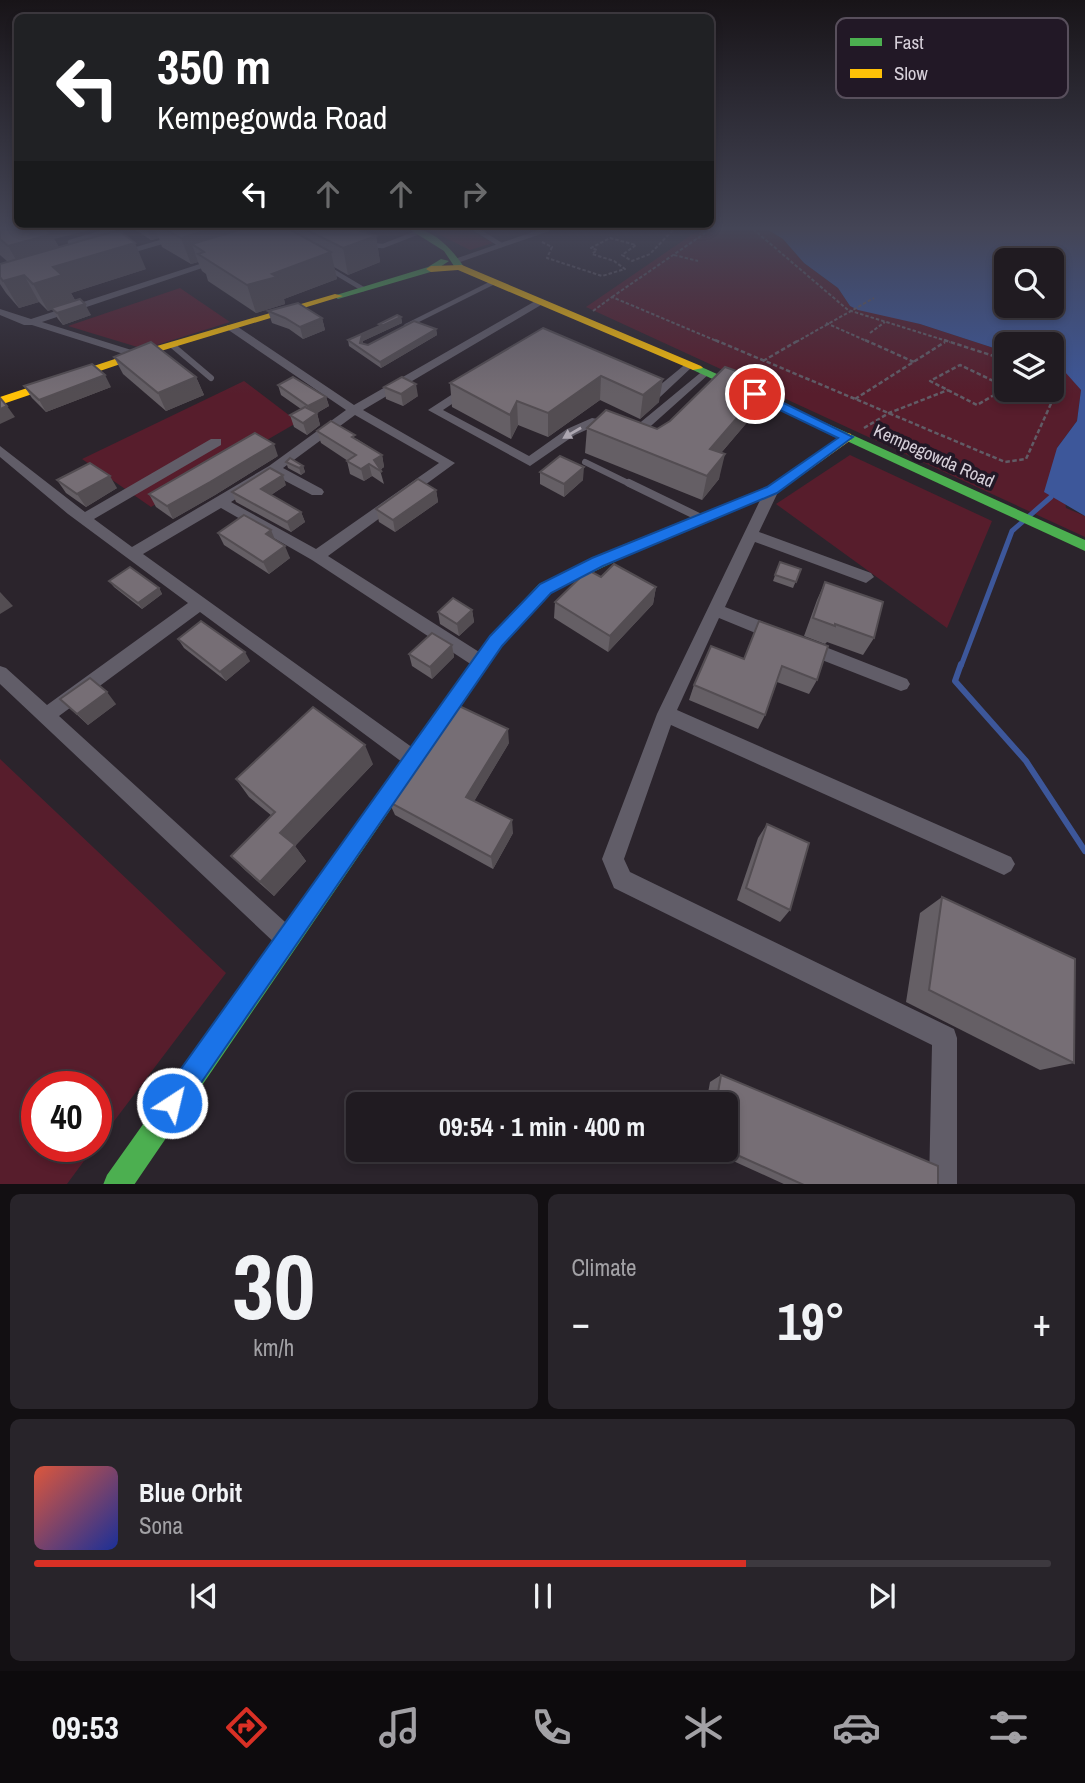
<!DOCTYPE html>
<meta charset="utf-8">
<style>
body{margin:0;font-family:"Archivo Narrow",sans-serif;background:#28242a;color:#f1f3f6;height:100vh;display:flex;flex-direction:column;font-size:26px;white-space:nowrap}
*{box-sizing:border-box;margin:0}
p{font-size:23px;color:#a2a1a5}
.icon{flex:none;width:38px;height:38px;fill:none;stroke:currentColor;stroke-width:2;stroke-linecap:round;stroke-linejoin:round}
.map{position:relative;height:1184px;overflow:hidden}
.drawer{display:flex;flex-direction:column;gap:10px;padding:10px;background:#120f12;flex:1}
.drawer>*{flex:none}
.hud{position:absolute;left:14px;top:14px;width:700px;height:214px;border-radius:10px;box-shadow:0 4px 10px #0003,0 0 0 2px #3d393f;background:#202124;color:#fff;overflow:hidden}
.fabs{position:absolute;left:994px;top:248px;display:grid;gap:14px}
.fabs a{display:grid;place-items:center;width:70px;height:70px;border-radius:10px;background:#201b21;box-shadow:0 4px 10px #0003,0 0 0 2px #3d393f;font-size:35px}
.speed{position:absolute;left:21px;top:1071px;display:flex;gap:14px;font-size:35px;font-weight:700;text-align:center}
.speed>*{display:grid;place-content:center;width:91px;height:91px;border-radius:50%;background:#201b21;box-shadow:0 4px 10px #0003,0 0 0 2px #3d393f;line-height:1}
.speed .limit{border:10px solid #d22;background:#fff;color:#111}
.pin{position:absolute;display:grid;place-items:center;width:60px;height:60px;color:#fff;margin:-30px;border:4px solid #fff;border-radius:50%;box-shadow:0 2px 7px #0007}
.me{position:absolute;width:77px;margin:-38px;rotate:35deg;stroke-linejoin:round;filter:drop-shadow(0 0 5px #0008)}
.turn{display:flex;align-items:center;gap:24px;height:147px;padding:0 28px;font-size:32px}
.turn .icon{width:91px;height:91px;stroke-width:2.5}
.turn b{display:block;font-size:49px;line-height:60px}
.lanes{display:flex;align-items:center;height:66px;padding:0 28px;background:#0003;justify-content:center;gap:35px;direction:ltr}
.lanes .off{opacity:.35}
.big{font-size:52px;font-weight:700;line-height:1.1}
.drawer .tile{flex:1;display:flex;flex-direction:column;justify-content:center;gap:10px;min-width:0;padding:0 24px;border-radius:10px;background:#28242a}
.drawer .dial{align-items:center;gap:0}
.dial b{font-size:91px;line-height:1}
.song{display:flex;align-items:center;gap:21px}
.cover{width:84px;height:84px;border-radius:10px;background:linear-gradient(135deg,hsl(10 70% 55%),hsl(230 70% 35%))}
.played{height:7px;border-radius:4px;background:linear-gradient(90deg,#d93025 70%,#3d393f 70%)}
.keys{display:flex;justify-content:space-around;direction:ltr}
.heat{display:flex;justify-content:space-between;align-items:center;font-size:38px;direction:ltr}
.drawer .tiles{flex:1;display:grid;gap:10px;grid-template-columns:1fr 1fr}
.tile:last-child{grid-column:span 2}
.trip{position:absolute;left:346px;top:1092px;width:392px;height:70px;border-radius:10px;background:#201b21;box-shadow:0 4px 10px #0003,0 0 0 2px #3d393f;font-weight:700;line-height:70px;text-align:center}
.menu{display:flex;height:112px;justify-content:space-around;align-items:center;background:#0d0b0d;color:#a2a1a5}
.menu .icon{width:49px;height:49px}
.menu .current{color:#d93025}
.menu b{font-size:32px;color:#f1f3f6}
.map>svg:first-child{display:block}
</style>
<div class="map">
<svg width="1085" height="1185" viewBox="0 0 1085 1185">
<rect width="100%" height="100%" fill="#2b242c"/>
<g fill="#571d2c">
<polygon points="428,229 467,229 493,243 470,250"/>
<polygon points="700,229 767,229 783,239 804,263 838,288 850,306 920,324 1006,352 1006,390 1052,390 1052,367 1065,371 1081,390 1077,421 1057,448 1066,508 1085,516 1085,537 586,307"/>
<polygon points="180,288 230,322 144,349 68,326"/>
<polygon points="244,381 298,422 151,507 82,459"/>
<polygon points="850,455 992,521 947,628 776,504"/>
<polygon points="0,759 226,973 96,1145 96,1087 37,1087 37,1146 95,1146 67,1184 0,1184"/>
</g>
<path fill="#3d579a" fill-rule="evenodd" d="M 767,229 L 1085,229 L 1085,516 L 1044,492 L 1057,448 L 1077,421 L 1081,390 L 1065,372 L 1052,367 L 1052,345 L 1006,345 L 1006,352 L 920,324 L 858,310 L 850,306 L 838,288 L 804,263 L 783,239 ZM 1006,261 L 1052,261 L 1052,306 L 1006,306 Z"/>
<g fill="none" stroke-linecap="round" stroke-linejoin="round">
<polyline stroke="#3d579a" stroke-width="5" points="961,666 1012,531 1051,497"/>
<polyline stroke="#3d579a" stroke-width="6" points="961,664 955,681 1026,761 1085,851"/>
<g stroke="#615c66" stroke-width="2" stroke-dasharray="3.5 2" stroke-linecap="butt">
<polyline points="753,229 848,310 950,342"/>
<polyline points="542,242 552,247 547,258 602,276 625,269 614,261 592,254 597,250 591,248 610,238 636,245 622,255 632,261 650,254 674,229"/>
<polyline points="674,255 698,261"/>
<polyline points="612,297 711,229"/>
<polyline points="593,311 612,297 719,342"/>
<polyline points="826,323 869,342"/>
<polyline points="870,333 885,322"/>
<polyline points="796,342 874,298"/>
</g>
<g stroke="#615c66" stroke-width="2.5" stroke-dasharray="4.5 2.5" stroke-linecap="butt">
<polyline points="715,340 1005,462 1026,459 1063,377 1052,373"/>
<polyline points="865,340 914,362"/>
<polyline points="944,340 1006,360"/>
<polyline points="763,361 799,340"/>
<polyline points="1006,387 960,365 930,381 977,405 1006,388"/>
<polyline points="855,399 945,342"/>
<polyline points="864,428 889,413 948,390"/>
</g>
<g stroke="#615d68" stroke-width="4.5">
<polyline points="475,229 501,245"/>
<polyline points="70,242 114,229"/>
<polyline points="368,245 383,246 419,232"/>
<polyline points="127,252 168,240"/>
<polyline points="456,261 548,229"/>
<polyline points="326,267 363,289"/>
<polyline points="406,326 494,282"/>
</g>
<g stroke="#615d68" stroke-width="6">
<polyline points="172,345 211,378"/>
<polyline points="585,462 632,485"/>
</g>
<polyline stroke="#615d68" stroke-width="8" points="629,483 701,518"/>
<g fill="#615d68" fill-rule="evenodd">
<polygon points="215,259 223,261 42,322 141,353 141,357 133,357 32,325 24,325 0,315 0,309 31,319"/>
<path d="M 537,300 L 546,302 L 363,410 L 455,463 L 328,556 L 487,657 L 490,662 L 487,667 L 481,669 L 475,667 L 312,560 L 221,508 L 143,554 L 420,753 L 423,759 L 420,765 L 413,768 L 406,765 L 200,612 L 59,716 L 295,931 L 298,939 L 295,947 L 287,950 L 279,947 L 0,684 L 0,666 L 6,668 L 47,705 L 188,603 L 68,514 L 0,457 L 0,446 L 85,512 L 211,439 L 221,439 L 221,445 L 94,519 L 132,547 L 269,466 L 346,410 L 227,329 L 227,325 L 235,325 L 354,405 ZM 355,415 L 439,463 L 316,549 L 231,502 L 274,475 L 312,495 L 322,495 L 324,492 L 322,489 L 283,468 Z"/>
<polygon points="688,362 692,363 692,367 659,398 651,398 639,390 645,386 654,390"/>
<polygon points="705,369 711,372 709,374 643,433 597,425 575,435 530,466 428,410 465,386 473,386 473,390 443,410 529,456 567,429 592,418 636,426"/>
<polygon points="772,486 779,490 759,532 871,573 874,577 866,583 755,542 725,607 781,629 783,634 781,639 775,641 719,618 677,710 1011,857 1015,864 1011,871 1004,875 671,725 624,859 630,872 954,1029 957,1038 957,1185 929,1185 932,1045 614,888 602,859 657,714 765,490"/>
<polygon points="805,639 907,679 910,684 907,689 901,691 799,651 797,646 799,641"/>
</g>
<g fill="#4caf50" fill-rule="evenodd">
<path d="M 409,229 C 432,227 452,249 464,267 L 462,269 L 456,269 L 444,251 Z"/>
<polygon points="441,259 449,261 434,271 338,299 333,296 428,267"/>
<polygon points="697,365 1085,540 1085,551 693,370 691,368"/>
<polygon points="628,544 633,545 635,549 633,553 551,592 502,646 134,1185 103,1185 107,1175 490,636 539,584"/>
</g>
<g fill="#ffc107" fill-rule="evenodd">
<polygon points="462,265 701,366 703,368 693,370 458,270 431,272 426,269 431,266"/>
<polygon points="335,294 343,296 141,357 0,405 0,397 133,353"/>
<polygon points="847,433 851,434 851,440 777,493 633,553 628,554 621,549 623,545 767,487"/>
</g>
</g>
<g fill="#655f65">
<polygon points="0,229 54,239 59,247 146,269 71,293 75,300 91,315 63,325 58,319 52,309 48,311 39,302 19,308 6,293 0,284 0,264 8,262 0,255"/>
<polygon points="134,229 355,229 376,236 380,262 348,275 334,267 337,279 284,299 285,304 256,313 208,281 206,274 202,271 198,262 191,264 162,247 159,238 151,240"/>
<polygon points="504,229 534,229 531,230"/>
<polygon points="268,311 322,318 325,330 303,339 289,329 272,323"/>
<polygon points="401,317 402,323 363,341 363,344 368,345 436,329 437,335 381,368 349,346 348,340 380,326 379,324"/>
<polygon points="543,328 659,402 640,419 600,400 548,437 518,425 511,439 452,407 450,383"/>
<polygon points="114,357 196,377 204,395 166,411 123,374"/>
<polygon points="768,382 761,406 721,453 719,479 702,500 585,453 587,428 657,429"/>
<polygon points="278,385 326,397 329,406 317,413 320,425 307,435 294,427 290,415 301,409 281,395"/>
<polygon points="24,386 111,387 46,412 32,398"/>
<polygon points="384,387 418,396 403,406 386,399"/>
<polygon points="317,431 357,439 382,455 384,467 380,470 384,484 372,476 364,481 350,474 347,461 348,461 321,443"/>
<polygon points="278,456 215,495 173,519 156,507 149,494"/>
<polygon points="286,462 303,466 305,472 301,475 288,468"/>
<polygon points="540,472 583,480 564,497 540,484"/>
<polygon points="57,480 117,488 86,507 66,493"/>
<polygon points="286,485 271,495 301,512 305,522 291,532 236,502 232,492"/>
<polygon points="436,490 438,502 395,532 379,522 376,509"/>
<polygon points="218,533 275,540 290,558 269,574 224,545"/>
<polygon points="780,562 801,569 793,588 773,581"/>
<polygon points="601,577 656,587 653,604 608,652 554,618 555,602"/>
<polygon points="109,581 159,588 162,594 142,609 114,587"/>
<polygon points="825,582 874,638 863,655 827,642 825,644 804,636 817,600"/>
<polygon points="472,610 474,622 459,636 440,624 438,612"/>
<polygon points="759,621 817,680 809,694 777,682 765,715 758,729 689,700 694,685 744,659"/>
<polygon points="178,639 250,661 226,681 184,648"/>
<polygon points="452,645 454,657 432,679 412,666 409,654"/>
<polygon points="60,699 116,704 88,725"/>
<polygon points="509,743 474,801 513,833 493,869 395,815 389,802"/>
<polygon points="373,764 295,846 306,861 274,896 246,871 231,856 272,816 249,797 236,779"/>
<polygon points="767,824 790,910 780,922 737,900 758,838"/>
<polygon points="942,897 1074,1063 1040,1070 906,1002 920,913"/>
<polygon points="721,1075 938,1185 786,1185 709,1150 726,1150 726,1104 706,1104 710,1082"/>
</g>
<g fill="#534d52">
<polygon points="36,229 93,229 54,239 67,263 135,243 146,269 71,293 76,302 48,311 33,284 26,277 8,246"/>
<polygon points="147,229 155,229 159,238 151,240"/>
<polygon points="211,229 256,229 192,244 198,262 191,264 181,238"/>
<polygon points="376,236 380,262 348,275 343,248"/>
<polygon points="331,252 337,279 284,299 285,304 256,313 247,285 272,274"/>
<polygon points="24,275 39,302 19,308 3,281"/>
<polygon points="85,304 91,315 63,325 57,313"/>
<polygon points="401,317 402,323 363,341 361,349 360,343 362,335"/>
<polygon points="322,318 325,330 303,339 300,327"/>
<polygon points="436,329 437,335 381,368 380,362"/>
<polygon points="105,375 111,387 46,412 39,400"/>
<polygon points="601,376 600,400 548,437 548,413"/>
<polygon points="196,377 204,395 166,411 158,393"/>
<polygon points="663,379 659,402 640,419 643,395"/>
<polygon points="768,382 761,406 704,473 710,449"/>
<polygon points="416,384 418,396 403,406 401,394"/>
<polygon points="326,397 329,406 311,416 308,406"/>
<polygon points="517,401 518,425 511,439 510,415"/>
<polygon points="7,406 15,417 0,424 0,409"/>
<polygon points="317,413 320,425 307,435 303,423"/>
<polygon points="274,444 278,456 215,495 173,519 167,506"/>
<polygon points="725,454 719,479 702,500 707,476"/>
<polygon points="382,455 384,467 379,470 374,460"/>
<polygon points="369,464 372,476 364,481 361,469"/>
<polygon points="303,466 305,472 301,475 299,468"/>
<polygon points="584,467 583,480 564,497 564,484"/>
<polygon points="283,475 286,485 265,499 261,489"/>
<polygon points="110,476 117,488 86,507 77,494"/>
<polygon points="436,490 438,502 395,532 393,520"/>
<polygon points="301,512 305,522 291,532 287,522"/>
<polygon points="271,530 276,542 266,534"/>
<polygon points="285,546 290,558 269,574 263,562"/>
<polygon points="656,587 653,604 608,652 610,636"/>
<polygon points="159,588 162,594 142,609 138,603"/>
<polygon points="0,592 13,606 0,614"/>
<polygon points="472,610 474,622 459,636 457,624"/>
<polygon points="452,645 454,657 432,679 430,667"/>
<polygon points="245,652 250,661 226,681 220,672"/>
<polygon points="107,692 116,704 88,725 77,714"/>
<polygon points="508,729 509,743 469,810 466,797"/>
<polygon points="365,745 373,764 295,846 306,861 274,896 260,882 280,833"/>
<polygon points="512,820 513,833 493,869 491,857"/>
</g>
<g fill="#766e75" stroke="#534d52" stroke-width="2">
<polygon points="0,229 45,229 52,234 8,246 0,239"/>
<polygon points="165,229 211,229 181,238"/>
<polygon points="242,229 289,229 331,252 272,274 277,277 247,285 198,254 204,252 192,244"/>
<polygon points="305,229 355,229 376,236 343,248"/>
<polygon points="112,232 121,232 135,243 53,267 62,275 33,284 24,275 3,281 0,277 0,264"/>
<polygon points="80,299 85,304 57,313 51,308"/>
<polygon points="298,303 322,318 300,327 285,318 268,311"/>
<polygon points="397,315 401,317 362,335 360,343 368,345 414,321 436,329 380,362 348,340 382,325 379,324"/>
<polygon points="543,328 663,379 643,395 601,376 548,413 517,401 510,415 450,383"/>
<polygon points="151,342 196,377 158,393 114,357"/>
<polygon points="92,364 105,375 39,400 24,386"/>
<polygon points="725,367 768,382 710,449 725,454 707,476 587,428 606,410 657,429 670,421"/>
<polygon points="293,377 326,397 308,406 278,385"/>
<polygon points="402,377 416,384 401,394 384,387"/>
<polygon points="0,398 7,406 0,409"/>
<polygon points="305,407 317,413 303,423 290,415"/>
<polygon points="331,421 355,435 352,437 382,455 374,460 382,472 369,464 361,469 347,461 356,455 317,431"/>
<polygon points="255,433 274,444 210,482 167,506 149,494"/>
<polygon points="560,456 584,467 564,484 540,472"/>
<polygon points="290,458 303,466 299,468 286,462"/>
<polygon points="90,463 110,476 77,494 57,480"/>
<polygon points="270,468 283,475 261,489 301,512 287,522 232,492"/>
<polygon points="418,479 436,490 393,520 376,509"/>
<polygon points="244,515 271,530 266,534 285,546 263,562 218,533"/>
<polygon points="780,562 801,569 796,582 775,575"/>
<polygon points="614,564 656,587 610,636 555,602 588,570 601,577"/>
<polygon points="130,567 159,588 138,603 109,581"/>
<polygon points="825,582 883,602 874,638 835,624 835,626 813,618"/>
<polygon points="453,598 472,610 457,624 438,612"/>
<polygon points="201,621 245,652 220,672 178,639"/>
<polygon points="759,621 828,646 817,680 782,666 765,715 694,685 711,646 744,659"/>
<polygon points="432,633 452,645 430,667 409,654"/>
<polygon points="90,678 107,692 77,714 60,699"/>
<polygon points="457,705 508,729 466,797 512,820 491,857 389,802"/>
<polygon points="313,707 365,745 280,833 295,845 260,882 231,856 275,812 236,779"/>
<polygon points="767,824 809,843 790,910 746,888"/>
<polygon points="942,897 1075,959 1074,1063 929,990"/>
<polygon points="721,1075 938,1166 938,1185 804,1185 726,1150 726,1104 716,1104"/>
</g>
<defs><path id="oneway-solid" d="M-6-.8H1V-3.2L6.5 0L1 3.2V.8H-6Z" transform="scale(1.75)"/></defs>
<use fill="#ada7b1" href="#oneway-solid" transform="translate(572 433) rotate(150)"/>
<linearGradient id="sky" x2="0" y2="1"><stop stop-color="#181418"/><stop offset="0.58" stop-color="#444556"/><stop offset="1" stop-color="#444556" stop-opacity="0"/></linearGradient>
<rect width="1085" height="394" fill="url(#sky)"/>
<polygon fill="#1a73e8" stroke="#114b97" stroke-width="2" points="751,391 759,391 853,437 777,493 603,566 551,593 502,646 181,1112 172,1116 163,1112 159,1103 163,1094 490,636 540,584 592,558 767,487 838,438 751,396"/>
<g text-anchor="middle" stroke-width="7" stroke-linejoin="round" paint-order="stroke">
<g font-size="18" fill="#d6cfd9" stroke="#221826">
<text transform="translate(934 456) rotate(24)" y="6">Kempegowda Road</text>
</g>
</g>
<rect x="836" y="18" width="232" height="80" rx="10" fill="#221826" stroke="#584f5c" stroke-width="2"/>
<rect x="850" y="38" width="32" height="8" fill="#4caf50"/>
<rect x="850" y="69" width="32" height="9" fill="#ffc107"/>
<g font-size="19" fill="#d6cfd9">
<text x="894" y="49">Fast</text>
<text x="894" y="80">Slow</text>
</g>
</svg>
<div class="fabs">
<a><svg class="icon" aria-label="search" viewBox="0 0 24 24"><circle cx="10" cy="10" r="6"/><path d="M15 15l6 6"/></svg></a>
<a><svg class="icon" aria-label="layers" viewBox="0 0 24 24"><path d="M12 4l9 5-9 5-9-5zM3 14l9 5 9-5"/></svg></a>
</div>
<div class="speed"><div class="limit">40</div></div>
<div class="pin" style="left:755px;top:394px;background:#d93025"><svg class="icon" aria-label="arrive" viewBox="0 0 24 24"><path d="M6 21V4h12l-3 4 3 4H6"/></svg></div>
<svg class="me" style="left:172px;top:1103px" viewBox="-20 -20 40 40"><circle r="17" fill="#1a73e8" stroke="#fff" stroke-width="3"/><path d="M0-11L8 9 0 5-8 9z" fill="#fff"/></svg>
<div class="trip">09:54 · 1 min · 400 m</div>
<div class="hud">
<div class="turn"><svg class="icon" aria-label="left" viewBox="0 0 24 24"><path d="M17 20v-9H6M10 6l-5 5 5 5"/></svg><div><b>350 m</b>Kempegowda Road</div></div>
<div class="lanes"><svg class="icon" aria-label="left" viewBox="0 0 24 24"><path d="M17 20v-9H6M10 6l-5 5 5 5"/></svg><svg class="icon off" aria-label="ahead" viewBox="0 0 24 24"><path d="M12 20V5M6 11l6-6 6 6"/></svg><svg class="icon off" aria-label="ahead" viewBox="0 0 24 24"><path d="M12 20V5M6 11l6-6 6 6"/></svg><svg class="icon off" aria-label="right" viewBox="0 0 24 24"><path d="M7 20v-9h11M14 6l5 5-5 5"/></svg></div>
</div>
</div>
<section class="drawer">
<div class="tiles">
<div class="tile dial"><b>30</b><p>km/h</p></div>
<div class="tile"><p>Climate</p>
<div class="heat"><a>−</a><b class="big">19°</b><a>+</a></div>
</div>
<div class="tile">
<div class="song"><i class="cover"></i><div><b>Blue Orbit</b><p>Sona</p></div></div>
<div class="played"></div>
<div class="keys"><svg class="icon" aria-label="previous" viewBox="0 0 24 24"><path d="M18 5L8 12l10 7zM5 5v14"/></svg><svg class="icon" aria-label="pause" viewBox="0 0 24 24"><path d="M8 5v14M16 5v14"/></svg><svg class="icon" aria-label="next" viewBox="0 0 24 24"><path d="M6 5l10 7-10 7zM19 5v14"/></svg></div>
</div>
</div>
</section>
<nav class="menu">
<b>09:53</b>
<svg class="icon current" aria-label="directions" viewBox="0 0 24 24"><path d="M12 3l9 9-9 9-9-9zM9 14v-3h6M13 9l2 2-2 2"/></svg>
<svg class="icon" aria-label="music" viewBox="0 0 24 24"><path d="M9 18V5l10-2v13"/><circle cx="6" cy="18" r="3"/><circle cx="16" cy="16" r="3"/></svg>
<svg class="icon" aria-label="phone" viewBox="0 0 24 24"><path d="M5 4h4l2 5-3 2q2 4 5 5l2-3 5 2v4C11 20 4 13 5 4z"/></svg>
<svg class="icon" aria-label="climate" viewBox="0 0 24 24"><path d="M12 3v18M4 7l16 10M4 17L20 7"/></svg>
<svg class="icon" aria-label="car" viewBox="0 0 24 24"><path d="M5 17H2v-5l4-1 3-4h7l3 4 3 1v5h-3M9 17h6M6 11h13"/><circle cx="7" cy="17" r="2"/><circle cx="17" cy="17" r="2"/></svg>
<svg class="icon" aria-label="filters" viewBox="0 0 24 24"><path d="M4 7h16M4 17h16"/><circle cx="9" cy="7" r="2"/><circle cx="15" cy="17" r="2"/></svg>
</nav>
